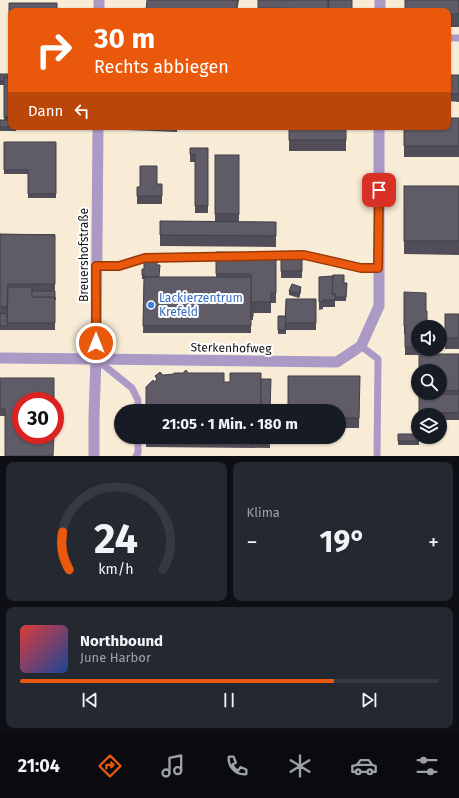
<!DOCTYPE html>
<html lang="de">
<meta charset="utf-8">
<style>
body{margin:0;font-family:"Fira Sans",sans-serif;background:#242831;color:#f1f3f6;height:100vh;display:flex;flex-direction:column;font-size:15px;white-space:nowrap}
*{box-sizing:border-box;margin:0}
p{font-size:13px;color:#9ea1a6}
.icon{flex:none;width:22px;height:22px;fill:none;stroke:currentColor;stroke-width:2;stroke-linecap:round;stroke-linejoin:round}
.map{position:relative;height:456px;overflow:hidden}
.side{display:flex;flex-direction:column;gap:6px;padding:6px;background:#0d0f14;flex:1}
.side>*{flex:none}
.banner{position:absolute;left:8px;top:8px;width:443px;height:122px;border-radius:8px;box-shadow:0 1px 3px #0004;background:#ea580c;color:#fff;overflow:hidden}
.buttons{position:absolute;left:411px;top:320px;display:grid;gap:8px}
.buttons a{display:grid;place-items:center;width:36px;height:36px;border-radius:50%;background:#171b24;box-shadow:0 1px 3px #0004;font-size:20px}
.speed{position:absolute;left:12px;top:392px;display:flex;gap:8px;font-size:20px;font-weight:700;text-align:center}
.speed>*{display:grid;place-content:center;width:52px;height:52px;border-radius:50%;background:#171b24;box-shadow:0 1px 3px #0004;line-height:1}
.speed .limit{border:6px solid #d22;background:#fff;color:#111}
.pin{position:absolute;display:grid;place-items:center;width:34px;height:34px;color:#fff;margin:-17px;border-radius:8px;box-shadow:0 2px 6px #0006}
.me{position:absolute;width:44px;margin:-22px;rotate:0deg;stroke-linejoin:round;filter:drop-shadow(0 0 3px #0008)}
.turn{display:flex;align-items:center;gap:14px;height:84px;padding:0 20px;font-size:18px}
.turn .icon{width:52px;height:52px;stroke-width:2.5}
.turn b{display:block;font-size:28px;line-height:34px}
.then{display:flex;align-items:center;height:38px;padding:0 20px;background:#0003;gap:8px;font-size:15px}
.big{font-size:30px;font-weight:700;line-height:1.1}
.side .card{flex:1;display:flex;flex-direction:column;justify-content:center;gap:6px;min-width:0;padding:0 14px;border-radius:8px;background:#242831}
.side .dial{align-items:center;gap:0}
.dial svg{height:104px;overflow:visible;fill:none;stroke:#363941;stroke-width:7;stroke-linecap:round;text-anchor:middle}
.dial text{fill:#f1f3f6;stroke:none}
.song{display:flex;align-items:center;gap:12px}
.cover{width:48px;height:48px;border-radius:6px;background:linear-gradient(135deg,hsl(0 70% 55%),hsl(220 70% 35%))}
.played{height:4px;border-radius:2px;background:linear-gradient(90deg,#ea580c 75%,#363941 75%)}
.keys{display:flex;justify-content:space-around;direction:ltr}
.heat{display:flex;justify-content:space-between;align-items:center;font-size:22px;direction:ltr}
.side .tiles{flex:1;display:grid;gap:6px;grid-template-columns:1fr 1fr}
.card:last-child{grid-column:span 2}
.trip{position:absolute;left:114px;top:404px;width:232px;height:40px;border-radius:20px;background:#171b24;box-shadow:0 1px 3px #0004;font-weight:700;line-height:40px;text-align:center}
.tabs{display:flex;height:64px;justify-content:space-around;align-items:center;background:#090b0e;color:#9ea1a6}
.tabs .icon{width:28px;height:28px}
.tabs .current{color:#ea580c}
.tabs b{font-size:18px;color:#f1f3f6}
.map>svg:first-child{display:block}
</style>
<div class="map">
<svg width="459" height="456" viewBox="0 0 459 456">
<rect width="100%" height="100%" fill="#f9f6fe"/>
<path fill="#f8ecd7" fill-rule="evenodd" d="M 0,0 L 459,0 L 459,456 L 0,456 ZM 11,11 L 448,11 L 448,127 L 11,127 ZM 418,327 L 440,327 L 440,349 L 418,349 ZM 418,371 L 440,371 L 440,393 L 418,393 ZM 21,401 L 55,401 L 55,435 L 21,435 ZM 121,411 L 339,411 L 339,437 L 121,437 ZM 418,415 L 440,415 L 440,437 L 418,437 Z"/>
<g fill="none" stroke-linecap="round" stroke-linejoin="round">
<g stroke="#ab99c6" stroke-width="7">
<polyline points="448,38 459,38"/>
<polyline points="268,256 304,255 361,267 379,268"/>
<polyline points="97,266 119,266 145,258 225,257"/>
<polyline points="361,346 378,359 377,456"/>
<polyline points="96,359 132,388 138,400 138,411"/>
<polyline points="136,456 138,453 138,437"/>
</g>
<g stroke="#ab99c6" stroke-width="11">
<polyline points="99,11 99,0"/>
<polyline points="380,11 380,0"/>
<polyline points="0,358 96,359 337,362 361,346 379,306 379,127"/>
<polyline points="94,456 94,415 96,359 98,127"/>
</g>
</g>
<g fill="#524e59">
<polygon points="258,0 352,0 328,11 258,11"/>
<polygon points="459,0 459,27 448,27 448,11"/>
<polygon points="9,3 11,11 11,70 9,70"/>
<polygon points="448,60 450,75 459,75 459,102 448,101"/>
<polygon points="0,74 11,74 11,127 16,127 16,131 0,131 0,120 4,120 4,85 0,85"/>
<polygon points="459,118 459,157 404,157 404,127"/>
<polygon points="127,127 177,127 177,132 127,130"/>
<rect x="289" y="127" width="57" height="24"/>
<polygon points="4,142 56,142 56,198 28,198 28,174 4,174"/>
<polygon points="190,148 208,148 208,213 195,213 195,162 190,162"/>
<polygon points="215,155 239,155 239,222 276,222 276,247 160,246 160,221 215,222"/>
<polygon points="162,184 162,204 137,204 137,187"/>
<polygon points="404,186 459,186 459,255 404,254"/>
<rect x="0" y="234" width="55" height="96"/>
<polygon points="216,252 276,253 276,303 271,303 271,313 253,313 253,320 251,320 251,317 251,333 143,333 144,279 142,279 142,269 144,269 157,265 159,277 216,277"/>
<rect x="281" y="257" width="21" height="21"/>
<polygon points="333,276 344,283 347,283 346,301 335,301 335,307 323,307 323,309 319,310 319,277"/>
<polygon points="289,291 301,291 299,298 289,295"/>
<polygon points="404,292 426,311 427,327 418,327 418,349 419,349 419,354 459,354 459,420 440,420 440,415 419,415 419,393 440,393 440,371 419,355 405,355 405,334 404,334"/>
<polygon points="316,299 316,330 286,330 286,334 278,334 278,316 286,316"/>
<rect x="445" y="314" width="14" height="35"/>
<polygon points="360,376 359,428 339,428 339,411"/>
<polygon points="0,378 54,401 5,416 0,416"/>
<polygon points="398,434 419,437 419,445 398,445"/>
<polygon points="146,437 270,437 270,448 146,447"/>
</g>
<g fill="#424048">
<polygon points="238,0 239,0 237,11 236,11"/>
<polygon points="301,287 301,291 299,298 299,294"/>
</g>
<g fill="#5f5b67" stroke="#424048">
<polygon points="147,0 238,0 236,11 152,11 146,10"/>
<polygon points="258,0 328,0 328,9 258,8"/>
<polygon points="329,0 352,0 352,11 328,11"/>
<polygon points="405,0 459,0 459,14 448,14 448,11 405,11"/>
<polygon points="9,3 57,3 57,11 11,11 11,60 9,60"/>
<polygon points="448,60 450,60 450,75 459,75 459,94 448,94"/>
<polygon points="0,74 11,74 11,77 4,77 4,81 0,81"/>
<rect x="4" y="77" width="7" height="40"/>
<polygon points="448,118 459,118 459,146 404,146 404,127 448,127"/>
<polygon points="0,120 11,120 11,127 16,127 0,127"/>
<rect x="169" y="127" width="8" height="1"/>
<rect x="289" y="127" width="57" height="13"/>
<polygon points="4,142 56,142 56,194 28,194 28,170 4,170"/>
<polygon points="190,148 208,148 208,206 195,206 195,154 190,154"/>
<rect x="215" y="155" width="24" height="59"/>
<polygon points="140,166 157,166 157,184 162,184 162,196 137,196 137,187 140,187"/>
<rect x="404" y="186" width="55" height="55"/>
<polygon points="160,221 276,222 276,236 160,235"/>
<polygon points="0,234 55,235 55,284 8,284 7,307 0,307"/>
<polygon points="216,252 276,253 276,293 271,293 271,302 251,302 251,274 216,274"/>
<rect x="281" y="257" width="21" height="14"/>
<polygon points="144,260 157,260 157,265 160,265 159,277 144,277 144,275 142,275 142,269 144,269"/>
<polygon points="333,275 344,275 344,283 347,283 346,297 335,297 335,294 332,294"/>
<polygon points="333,276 332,294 335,294 335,300 323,300 323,302 319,302 319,277"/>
<polygon points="144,277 251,277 251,326 143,326"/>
<polygon points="292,284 301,287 299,294 289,291"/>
<polygon points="8,287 32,287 32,297 55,297 55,323 7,323"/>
<polygon points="32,291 55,291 55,300 55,297 32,297"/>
<polygon points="404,292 426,293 426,311 427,311 427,326 418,327 418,347 405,347 405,326 404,326"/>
<polygon points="286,299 316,299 316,323 285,323"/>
<rect x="251" y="309" width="2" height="7"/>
<polygon points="0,313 7,314 7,326 0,326"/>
<rect x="445" y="314" width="14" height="24"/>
<polygon points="278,316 286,316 285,330 278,330"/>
<polygon points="419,354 459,354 459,391 440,390 440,371 419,371"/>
<polygon points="186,370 188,373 224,373 224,382 230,382 230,373 261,373 261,411 146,411 146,387 153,380 154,382 157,379 155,376 160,372 163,375 174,374 174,373 183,373"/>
<polygon points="288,376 360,376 359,418 339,418 339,411 288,411"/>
<polygon points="0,378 54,378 54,401 21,401 21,435 54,435 53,456 5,456 5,409 0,409"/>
<polygon points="261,379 271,379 270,411 261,411"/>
<polygon points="419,394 459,394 459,413 419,412"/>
<polygon points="398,434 418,434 419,441 398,441"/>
<rect x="261" y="437" width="9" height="3"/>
</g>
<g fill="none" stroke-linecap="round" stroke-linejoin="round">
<defs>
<polyline id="route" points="96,343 96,266 119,266 145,258 304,255 361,268 378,268 379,190"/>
</defs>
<use href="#route" stroke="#983908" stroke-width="10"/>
<use href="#route" stroke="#ea580c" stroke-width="7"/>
</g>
<circle fill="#3f7fe0" stroke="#fff" stroke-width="1.5" cx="151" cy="305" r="4"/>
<g text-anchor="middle" stroke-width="4" stroke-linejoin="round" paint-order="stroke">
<g font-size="12" fill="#111014" stroke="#fff">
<text transform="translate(84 255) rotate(-90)" y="4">Breuershofstraße</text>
<text transform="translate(231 348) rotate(1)" y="4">Sterkenhofweg</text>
</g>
<g font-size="12" fill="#366cbe" stroke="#fff" text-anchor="start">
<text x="159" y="302">Lackierzentrum<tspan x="159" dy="14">Krefeld</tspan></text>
</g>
</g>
</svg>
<div class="buttons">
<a><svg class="icon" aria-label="sound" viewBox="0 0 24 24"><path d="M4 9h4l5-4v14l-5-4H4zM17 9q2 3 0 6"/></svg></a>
<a><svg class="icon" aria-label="search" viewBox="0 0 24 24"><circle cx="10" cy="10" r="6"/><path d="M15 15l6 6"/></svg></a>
<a><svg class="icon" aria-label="layers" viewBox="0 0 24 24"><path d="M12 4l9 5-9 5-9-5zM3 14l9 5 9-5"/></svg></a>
</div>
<div class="speed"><div class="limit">30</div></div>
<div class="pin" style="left:379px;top:190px;background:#d93025"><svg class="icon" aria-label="arrive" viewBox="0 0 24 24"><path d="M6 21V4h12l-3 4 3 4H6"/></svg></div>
<svg class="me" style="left:96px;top:343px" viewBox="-20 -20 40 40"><circle r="17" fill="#ea580c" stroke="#fff" stroke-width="3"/><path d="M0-11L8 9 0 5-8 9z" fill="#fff"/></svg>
<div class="trip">21:05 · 1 Min. · 180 m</div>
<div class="banner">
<div class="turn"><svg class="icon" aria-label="right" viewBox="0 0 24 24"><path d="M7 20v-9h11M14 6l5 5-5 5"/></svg><div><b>30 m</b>Rechts abbiegen</div></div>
<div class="then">Dann<svg class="icon" aria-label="left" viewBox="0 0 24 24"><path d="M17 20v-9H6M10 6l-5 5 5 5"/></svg></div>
</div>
</div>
<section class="side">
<div class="tiles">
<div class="card dial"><svg viewBox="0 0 100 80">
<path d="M14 69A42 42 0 1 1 86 69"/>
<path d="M14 69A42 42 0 0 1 9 40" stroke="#ea580c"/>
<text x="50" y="56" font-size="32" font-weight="700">24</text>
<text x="50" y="72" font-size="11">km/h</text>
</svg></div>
<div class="card"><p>Klima</p>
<div class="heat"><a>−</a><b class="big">19°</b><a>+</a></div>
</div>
<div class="card">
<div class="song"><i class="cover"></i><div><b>Northbound</b><p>June Harbor</p></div></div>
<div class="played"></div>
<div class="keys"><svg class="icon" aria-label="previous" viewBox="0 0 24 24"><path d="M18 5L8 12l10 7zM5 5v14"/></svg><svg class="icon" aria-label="pause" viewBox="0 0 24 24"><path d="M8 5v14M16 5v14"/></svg><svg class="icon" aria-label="next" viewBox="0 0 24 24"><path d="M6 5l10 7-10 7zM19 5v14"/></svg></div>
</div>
</div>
</section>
<nav class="tabs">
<b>21:04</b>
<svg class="icon current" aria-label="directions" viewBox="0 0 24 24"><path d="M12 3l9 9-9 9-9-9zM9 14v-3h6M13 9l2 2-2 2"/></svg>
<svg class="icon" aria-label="music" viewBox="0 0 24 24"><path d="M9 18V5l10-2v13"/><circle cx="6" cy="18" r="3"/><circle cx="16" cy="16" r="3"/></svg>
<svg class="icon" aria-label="phone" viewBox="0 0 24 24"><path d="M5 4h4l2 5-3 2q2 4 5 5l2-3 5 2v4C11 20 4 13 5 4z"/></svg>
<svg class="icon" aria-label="climate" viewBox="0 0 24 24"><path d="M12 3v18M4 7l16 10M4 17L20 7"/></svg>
<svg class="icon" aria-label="car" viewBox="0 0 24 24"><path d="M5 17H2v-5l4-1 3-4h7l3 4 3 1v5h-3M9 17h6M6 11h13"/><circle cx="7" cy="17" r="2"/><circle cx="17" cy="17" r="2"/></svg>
<svg class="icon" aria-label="filters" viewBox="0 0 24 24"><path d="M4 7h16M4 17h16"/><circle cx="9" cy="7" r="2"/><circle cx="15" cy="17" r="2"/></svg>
</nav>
